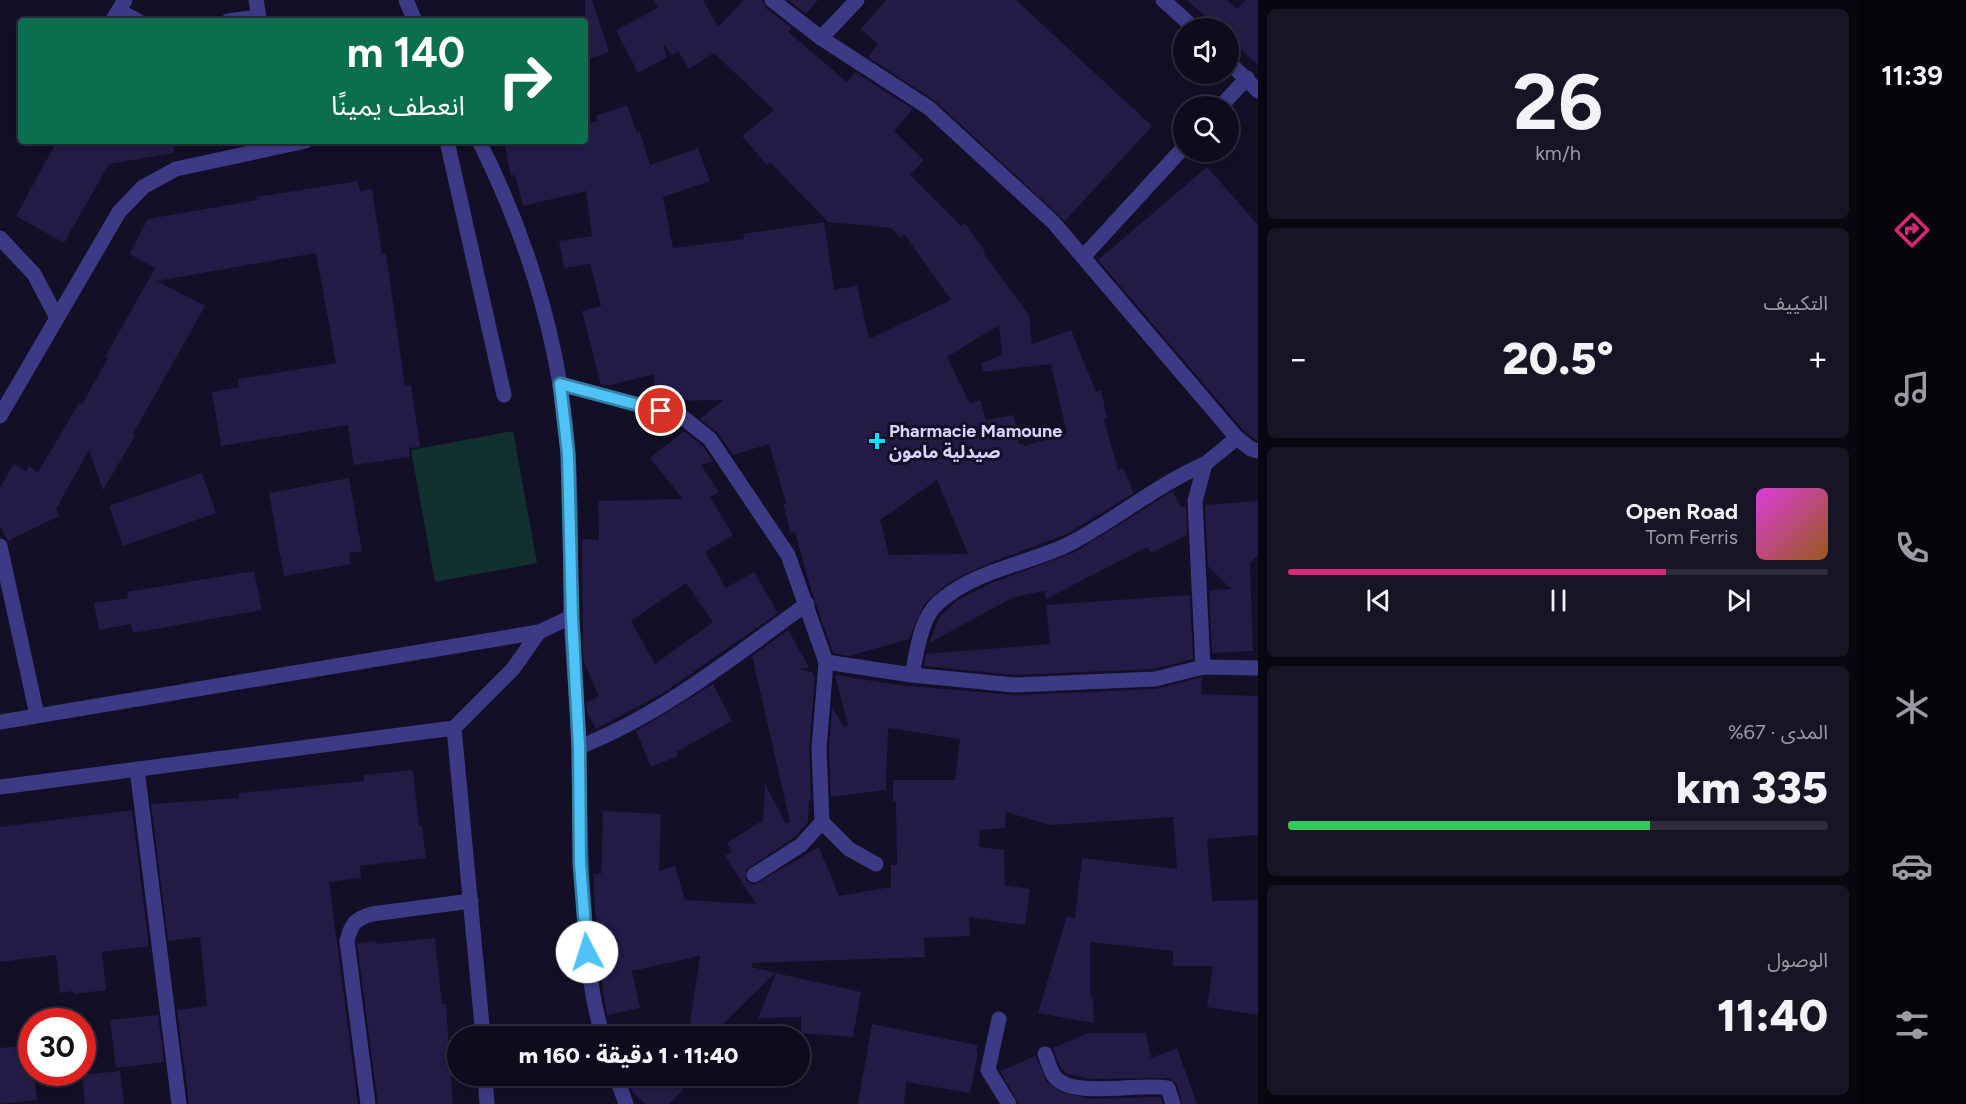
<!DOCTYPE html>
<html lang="ar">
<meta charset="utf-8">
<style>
body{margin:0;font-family:Figtree,"Noto Sans Arabic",sans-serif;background:#171425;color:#f1f3f6;direction:rtl;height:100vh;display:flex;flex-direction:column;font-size:22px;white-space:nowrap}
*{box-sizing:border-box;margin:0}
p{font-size:20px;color:#9b9ba3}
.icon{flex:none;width:33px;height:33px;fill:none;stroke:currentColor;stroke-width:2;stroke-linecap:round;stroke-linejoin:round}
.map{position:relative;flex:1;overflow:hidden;direction:ltr}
.details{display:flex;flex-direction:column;gap:9px;padding:9px;background:#08060f;width:600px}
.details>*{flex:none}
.top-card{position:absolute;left:18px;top:18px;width:570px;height:126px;border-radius:6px;box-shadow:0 3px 9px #0003,0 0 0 2px #2e2b3b;direction:rtl;background:#0b6e4f;color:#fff;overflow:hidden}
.buttons{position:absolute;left:1173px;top:18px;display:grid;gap:12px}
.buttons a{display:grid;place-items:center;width:66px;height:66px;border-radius:50%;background:#0e0b1c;box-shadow:0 3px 9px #0003,0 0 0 2px #2e2b3b;font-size:30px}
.speed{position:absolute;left:18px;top:1008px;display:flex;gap:12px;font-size:30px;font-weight:700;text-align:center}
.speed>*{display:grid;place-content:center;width:78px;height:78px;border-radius:50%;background:#0e0b1c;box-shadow:0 3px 9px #0003,0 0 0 2px #2e2b3b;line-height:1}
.speed .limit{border:9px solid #d22;background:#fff;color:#111}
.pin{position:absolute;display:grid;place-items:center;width:51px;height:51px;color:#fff;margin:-26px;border:3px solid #fff;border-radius:50%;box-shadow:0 2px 6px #0007}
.me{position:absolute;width:66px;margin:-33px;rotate:355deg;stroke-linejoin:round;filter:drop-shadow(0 0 4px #0008)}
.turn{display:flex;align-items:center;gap:21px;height:126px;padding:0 24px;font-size:27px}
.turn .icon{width:78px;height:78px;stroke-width:2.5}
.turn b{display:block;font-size:42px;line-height:51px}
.big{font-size:45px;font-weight:800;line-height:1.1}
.details .widget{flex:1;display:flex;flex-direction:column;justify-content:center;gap:9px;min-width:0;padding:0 21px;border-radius:9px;background:#171425}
.details .dial{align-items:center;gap:0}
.dial b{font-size:78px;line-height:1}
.song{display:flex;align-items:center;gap:18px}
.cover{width:72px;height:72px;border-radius:9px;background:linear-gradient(135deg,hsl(300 70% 55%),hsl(30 70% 35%))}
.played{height:6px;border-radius:3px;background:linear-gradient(90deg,#db2777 70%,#2e2b3b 70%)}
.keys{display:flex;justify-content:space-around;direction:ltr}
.heat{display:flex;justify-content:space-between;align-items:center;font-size:33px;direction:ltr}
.charge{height:9px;border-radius:4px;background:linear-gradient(90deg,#34c759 67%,#2e2b3b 0)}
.trip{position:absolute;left:447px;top:1026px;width:363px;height:60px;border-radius:30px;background:#0e0b1c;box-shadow:0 3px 9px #0003,0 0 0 2px #2e2b3b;font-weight:800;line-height:60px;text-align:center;direction:rtl}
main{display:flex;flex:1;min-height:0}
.menu{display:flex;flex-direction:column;width:108px;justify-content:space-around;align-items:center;background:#06040b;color:#9b9ba3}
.menu .icon{width:42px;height:42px}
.menu .on{color:#db2777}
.menu b{font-size:27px;color:#f1f3f6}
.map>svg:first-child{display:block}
</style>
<main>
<nav class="menu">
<b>11:39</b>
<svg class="icon on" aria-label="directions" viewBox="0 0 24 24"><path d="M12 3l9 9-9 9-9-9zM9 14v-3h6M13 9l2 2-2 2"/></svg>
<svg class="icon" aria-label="music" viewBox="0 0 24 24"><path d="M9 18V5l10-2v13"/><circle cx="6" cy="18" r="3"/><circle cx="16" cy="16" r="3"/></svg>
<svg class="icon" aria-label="phone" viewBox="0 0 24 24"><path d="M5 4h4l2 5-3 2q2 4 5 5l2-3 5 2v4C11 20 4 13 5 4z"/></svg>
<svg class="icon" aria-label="climate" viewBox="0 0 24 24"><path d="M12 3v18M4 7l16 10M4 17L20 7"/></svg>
<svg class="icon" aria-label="car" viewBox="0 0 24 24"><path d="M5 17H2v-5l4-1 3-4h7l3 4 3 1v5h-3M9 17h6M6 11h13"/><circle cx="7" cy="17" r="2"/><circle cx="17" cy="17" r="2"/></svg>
<svg class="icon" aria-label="filters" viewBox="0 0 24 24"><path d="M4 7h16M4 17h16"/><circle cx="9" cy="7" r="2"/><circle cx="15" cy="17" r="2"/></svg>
</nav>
<section class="details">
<div class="widget dial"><b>26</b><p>km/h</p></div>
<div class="widget"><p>التكييف</p>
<div class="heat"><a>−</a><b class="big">20.5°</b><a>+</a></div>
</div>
<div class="widget">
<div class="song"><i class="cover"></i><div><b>Open Road</b><p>Tom Ferris</p></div></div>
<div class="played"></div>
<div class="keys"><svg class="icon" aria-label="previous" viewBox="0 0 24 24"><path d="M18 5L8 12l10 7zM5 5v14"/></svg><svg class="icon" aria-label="pause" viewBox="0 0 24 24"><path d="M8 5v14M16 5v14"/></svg><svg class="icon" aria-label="next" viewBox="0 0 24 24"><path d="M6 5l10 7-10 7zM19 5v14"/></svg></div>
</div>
<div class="widget"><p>المدى · 67%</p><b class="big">335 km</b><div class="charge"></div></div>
<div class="widget"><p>الوصول</p><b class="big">11:40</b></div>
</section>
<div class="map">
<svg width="1258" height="1104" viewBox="0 0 1258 1104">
<rect width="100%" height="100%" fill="#130f26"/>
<polygon fill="#12302f" points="513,431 537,563 435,582 411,450"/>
<g fill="#241b47" fill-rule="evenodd">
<polygon points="585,0 592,0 609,52 585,60"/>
<path d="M 653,0 L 703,0 L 718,27 L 744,0 L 762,0 L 766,8 L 792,28 L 788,32 L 847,82 L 855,72 L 913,109 L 894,131 L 924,160 L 910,175 L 961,226 L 965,223 L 986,253 L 984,254 L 1029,315 L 1032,344 L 1071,330 L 1096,392 L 1101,390 L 1107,418 L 1104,419 L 1118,470 L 1123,468 L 1134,493 L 1067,534 L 982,566 L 948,583 L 924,604 L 909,639 L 849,656 L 833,653 L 811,589 L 795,532 L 791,533 L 783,504 L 786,503 L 769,444 L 733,455 L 718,433 L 700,419 L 723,400 L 664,401 L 654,399 L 654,374 L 607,386 L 601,385 L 582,311 L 601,306 L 590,264 L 564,268 L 559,241 L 592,236 L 586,191 L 523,206 L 515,175 L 511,176 L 504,141 L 585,141 L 585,124 L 597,121 L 596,116 L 627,105 L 637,133 L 640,132 L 650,165 L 698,148 L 710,181 L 663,197 L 673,248 L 744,239 L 743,234 L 824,222 L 834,290 L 857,285 L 869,339 L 951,300 L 904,234 L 901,238 L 891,228 L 828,222 L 770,162 L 767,165 L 742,136 L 774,110 L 714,53 L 689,69 L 678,51 L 672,55 L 663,44 L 667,57 L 638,73 L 616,30 L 658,8 ZM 999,325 L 1002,355 L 981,363 L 983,372 L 1051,364 L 1067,434 L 1024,446 L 1024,443 L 1019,444 L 1014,415 L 986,420 L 980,400 L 970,404 L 947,357 ZM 937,480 L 968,554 L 889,555 L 880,520 Z"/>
<polygon points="788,0 818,0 806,14"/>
<polygon points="886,0 1016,0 1152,126 1065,221 935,101 868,57 878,44 861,29"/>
<polygon points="1187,0 1227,0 1237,9 1246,0 1258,0 1258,65 1228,38 1228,28 1218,28"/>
<polygon points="57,141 173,141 174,153 109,164 64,243 16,216"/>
<polygon points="1207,167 1258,225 1258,441 1245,432 1098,260"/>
<polygon points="358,181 360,191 372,189 382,254 386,253 405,386 411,385 420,447 409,448 410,457 354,465 348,425 221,446 212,392 239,387 238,379 336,363 316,253 157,281 205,306 133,434 135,436 103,490 89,450 56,509 59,516 8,541 0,526 0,487 14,464 26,471 29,466 38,472 79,403 82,404 108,358 105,357 155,268 129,254 148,219 257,200 256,197"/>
<path d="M 684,431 L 703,446 L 713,461 L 701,465 L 719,492 L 710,497 L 733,535 L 705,552 L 726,588 L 754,572 L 778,613 L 663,693 L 596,729 L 587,712 L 586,703 L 599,696 L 583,660 L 583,650 L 582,539 L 599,540 L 598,501 L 683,499 L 650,458 ZM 686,583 L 713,622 L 655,664 L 631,621 Z"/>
<polygon points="202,473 216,513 123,546 109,506"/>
<polygon points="349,478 362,551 349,553 351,564 284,576 269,493"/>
<polygon points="1173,491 1181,507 1186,507 1187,535 1151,553 1147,547 1046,599 1045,591 1014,597 929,643 940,616 958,600 989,584 1075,552"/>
<polygon points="1258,501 1258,555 1250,563 1253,651 1212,653 1209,590 1231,589 1208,566 1205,505"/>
<polygon points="254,571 262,610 133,633 131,624 99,630 94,603 128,598 127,592"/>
<polygon points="1190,595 1193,659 1154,669 1014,675 924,666 926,654 1050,644 1046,605"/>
<polygon points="788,630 809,667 799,669 812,672 815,677 809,748 811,800 809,800 808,822 795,837 746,870 746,880 754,885 819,847 839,896 891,887 891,865 897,865 896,801 893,801 893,780 955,780 960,739 888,728 886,790 831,797 829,749 832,707 844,727 848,725 835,675 898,685 1014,695 1156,689 1202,677 1201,694 1258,696 1258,835 1207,839 1212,901 1258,900 1258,1015 1207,1007 1213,966 1173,966 1173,951 1090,942 1090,997 1093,996 1094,1023 1038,1013 1067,916 1075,918 1082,858 1177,869 1173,817 1050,825 1006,812 1005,828 980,830 979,847 1004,850 1005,885 1030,889 1025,925 969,917 970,936 924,938 925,957 752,963 752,967 775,973 711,1036 688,1036 700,956 632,971 640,1008 607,1015 598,959 593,874 601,874 603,811 661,814 659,871 675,866 685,900 756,904 725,856 732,851 727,843 763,820 765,784 786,824 790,822 752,656"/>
<polygon points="713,684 732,721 676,752 678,756 651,767 636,731"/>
<polygon points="413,770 419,826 422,826 426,858 360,866 361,878 329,882 358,1104 189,1104 177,1010 207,1006 200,937 168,941 151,804 239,798 239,793 364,781 364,775"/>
<polygon points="132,810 149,946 102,952 106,990 74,994 73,991 60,993 56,955 0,962 0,827"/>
<polygon points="435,938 442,1004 446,1004 453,1104 378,1104 357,943 376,941 377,944"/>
<polygon points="776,973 861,992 853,1037 801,1033 801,1017 758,1018"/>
<polygon points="158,1015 164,1062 116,1068 110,1020"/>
<polygon points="872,1024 977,1045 977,1058 970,1093 906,1082 904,1104 858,1104"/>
<polygon points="1088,1033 1146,1033 1151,1058 1177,1048 1197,1104 1182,1104 1177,1084 1169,1078 1091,1079 1068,1074 1061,1069 1053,1048"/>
<polygon points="32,1045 32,1072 34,1072 37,1100 0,1104 0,1048"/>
<polygon points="1036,1056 1046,1081 1060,1092 1090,1099 1161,1097 1163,1104 1019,1104 1000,1071"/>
<polygon points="120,1071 124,1104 85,1104 82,1075"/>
<polygon points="626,1076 669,1076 683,1090 669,1104 645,1104 632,1091"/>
</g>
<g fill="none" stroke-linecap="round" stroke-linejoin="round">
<g stroke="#3d3a85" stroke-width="15">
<polyline points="406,0 415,21"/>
<polyline points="772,0 821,38 929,108 1053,222 1237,438 1251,449 1258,451"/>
<polyline points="1163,0 1194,28"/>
<polyline points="119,11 138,21"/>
<polyline points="112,21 125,0"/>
<polyline points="228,21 259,17 256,0"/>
<polyline points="821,38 857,0"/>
<polyline points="1228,61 1258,91"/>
<polyline points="1221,106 1247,78"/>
<polyline points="447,141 504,395"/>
<path d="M 479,141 C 528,239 560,342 568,452 C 572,507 570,562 571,617 C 573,661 578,706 579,750 C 580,811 580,872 586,933 C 589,969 592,1003 603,1036"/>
<polyline points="0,238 34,274 56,316"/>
<polyline points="1083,257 1184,147"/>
<polyline points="560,384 681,416 710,439 788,555 826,662 819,749 822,822 801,845 754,875"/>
<polyline points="0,416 119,212 143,187 176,169 306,141"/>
<polyline points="0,546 37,715"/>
<polyline points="826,662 912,675 1014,685 1155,679 1203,667 1258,668"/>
<polyline points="1203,667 1195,501 1205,464 1237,438"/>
<path d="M 912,675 C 917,652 920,619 938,603 C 976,569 1027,565 1071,543 C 1117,519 1156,485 1205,464"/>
<polyline points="0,722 539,632 571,617"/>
<path d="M 579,747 C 662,715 735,655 807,604"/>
<polyline points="137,769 179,1104"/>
<polyline points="0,787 454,728"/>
<polyline points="822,822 849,849 876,864"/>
<polyline points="999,1019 988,1070 1009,1104"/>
<polyline points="483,1036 454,728 513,669 539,632"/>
<path d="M 1045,1054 C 1048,1061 1050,1070 1054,1076 C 1072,1100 1140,1082 1168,1088 L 1173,1104"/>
<polyline points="485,1076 487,1104"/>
<polyline points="616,1076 626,1104"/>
<path d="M 368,1104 L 347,941 C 351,924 355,919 372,914 L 471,901"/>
</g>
</g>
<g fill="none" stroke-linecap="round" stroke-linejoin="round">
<defs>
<polyline id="route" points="587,952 580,863 579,747 572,617 568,454 560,384 661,411"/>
</defs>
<use href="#route" stroke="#337fa1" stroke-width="15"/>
<use href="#route" stroke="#4fc3f7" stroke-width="10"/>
</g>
<path fill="#00e5ff" stroke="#130f26" stroke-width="2" d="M874 432h6v6h6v6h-6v6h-6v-6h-6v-6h6z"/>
<g text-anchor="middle" stroke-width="6" stroke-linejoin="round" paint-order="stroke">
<g font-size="18" font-weight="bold" fill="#d9d4ff" stroke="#130f26" text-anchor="start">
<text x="889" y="437">Pharmacie Mamoune<tspan x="889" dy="21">صيدلية مامون</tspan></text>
</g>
</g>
</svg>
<div class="buttons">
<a><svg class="icon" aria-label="sound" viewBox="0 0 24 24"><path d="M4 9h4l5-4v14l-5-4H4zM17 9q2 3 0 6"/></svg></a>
<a><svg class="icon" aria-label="search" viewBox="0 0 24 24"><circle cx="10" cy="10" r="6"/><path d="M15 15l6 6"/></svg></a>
</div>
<div class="speed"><div class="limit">30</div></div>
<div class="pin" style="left:661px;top:411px;background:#d93025"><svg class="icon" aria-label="arrive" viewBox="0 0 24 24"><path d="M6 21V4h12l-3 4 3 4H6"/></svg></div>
<svg class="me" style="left:587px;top:952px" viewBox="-20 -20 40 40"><circle r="19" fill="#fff"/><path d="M0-13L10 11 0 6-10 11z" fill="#4fc3f7"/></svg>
<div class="trip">11:40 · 1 دقيقة · 160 m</div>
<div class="top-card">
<div class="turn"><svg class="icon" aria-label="right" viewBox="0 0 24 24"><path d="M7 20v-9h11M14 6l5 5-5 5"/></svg><div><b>140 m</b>انعطف يمينًا</div></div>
</div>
</div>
</main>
